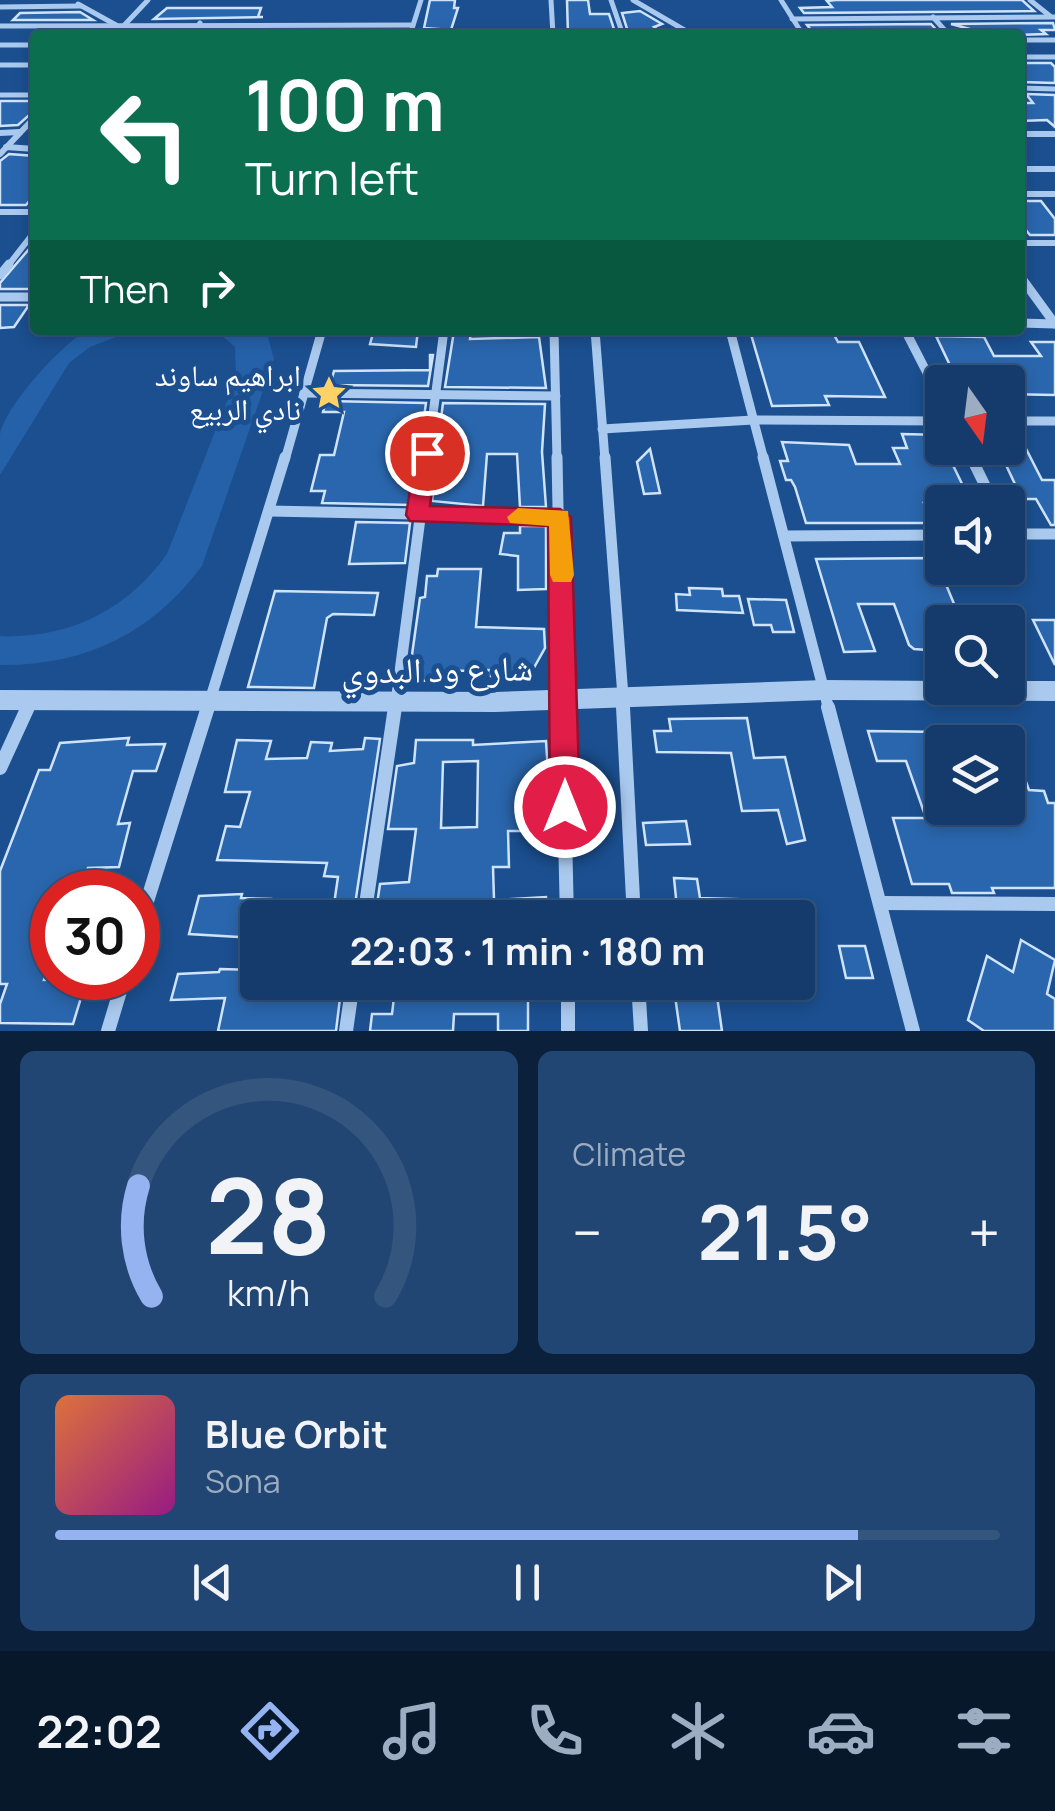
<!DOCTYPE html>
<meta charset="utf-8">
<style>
body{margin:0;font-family:Manrope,"Noto Naskh Arabic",sans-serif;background:#214673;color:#f1f3f6;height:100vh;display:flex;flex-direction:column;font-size:38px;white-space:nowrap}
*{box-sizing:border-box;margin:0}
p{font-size:32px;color:#9dadc1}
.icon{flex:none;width:55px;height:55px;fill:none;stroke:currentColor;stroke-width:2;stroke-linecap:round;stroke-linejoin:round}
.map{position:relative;height:1031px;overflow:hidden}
.details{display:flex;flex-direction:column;gap:20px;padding:20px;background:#0b203b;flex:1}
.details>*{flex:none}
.top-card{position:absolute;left:30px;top:30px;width:995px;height:305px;border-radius:10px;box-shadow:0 5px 15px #0003,0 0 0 2px #33557e;background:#0b6e4f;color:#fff;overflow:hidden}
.needle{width:65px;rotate:166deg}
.controls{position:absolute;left:925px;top:365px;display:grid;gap:20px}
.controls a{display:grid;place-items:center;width:100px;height:100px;border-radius:10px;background:#143b6b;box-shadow:0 5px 15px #0003,0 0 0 2px #33557e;font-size:50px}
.speed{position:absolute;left:30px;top:870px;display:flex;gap:20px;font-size:50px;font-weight:700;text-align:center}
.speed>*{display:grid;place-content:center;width:130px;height:130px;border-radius:50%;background:#143b6b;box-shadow:0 5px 15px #0003,0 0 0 2px #33557e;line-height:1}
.speed .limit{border:15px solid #d22;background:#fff;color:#111}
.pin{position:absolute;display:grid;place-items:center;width:85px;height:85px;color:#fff;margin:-42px;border:5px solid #fff;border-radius:50%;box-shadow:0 2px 10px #0007}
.me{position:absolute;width:110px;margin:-55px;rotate:0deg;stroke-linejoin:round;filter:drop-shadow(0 0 8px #0008)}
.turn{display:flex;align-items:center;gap:35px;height:210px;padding:0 50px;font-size:45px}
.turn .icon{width:130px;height:130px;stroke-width:2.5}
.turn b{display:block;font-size:70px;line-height:85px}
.then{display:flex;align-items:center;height:95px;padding:0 50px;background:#0003;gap:20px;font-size:38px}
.big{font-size:75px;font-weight:700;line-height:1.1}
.details .widget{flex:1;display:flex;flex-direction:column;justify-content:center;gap:15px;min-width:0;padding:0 35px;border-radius:15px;background:#214673}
.details .dial{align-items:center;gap:0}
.dial svg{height:260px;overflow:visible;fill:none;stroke:#33557e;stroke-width:7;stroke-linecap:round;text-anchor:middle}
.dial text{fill:#f1f3f6;stroke:none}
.song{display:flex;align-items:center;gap:30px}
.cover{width:120px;height:120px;border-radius:15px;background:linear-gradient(135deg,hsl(20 70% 55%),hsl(310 70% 35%))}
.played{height:10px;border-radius:5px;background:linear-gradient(90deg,#95b2f1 85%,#33557e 85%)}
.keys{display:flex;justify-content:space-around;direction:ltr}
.heat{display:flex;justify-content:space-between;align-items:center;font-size:55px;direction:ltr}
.details .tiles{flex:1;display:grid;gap:20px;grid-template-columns:1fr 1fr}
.widget:last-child{grid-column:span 2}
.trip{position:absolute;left:240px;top:900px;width:575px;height:100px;border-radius:10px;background:#143b6b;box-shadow:0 5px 15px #0003,0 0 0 2px #33557e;font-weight:700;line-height:100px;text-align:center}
.tab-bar{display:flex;height:160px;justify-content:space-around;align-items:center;background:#08182b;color:#9dadc1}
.tab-bar .icon{width:70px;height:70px}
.tab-bar .selected{color:#95b2f1}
.tab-bar b{font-size:45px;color:#f1f3f6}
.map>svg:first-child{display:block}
</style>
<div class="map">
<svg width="1055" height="1031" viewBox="0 0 1055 1031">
<rect width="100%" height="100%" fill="#1b4f8f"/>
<g fill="#2461a8">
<path d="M 87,330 L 134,330 L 90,347 L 69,363 L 0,475 C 0,462 0,446 0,434 C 7,404 60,346 87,330 Z"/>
<path d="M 207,330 L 260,330 L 268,337 L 274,359 L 202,566 C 151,634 85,666 0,665 L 0,636 C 69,639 127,610 167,554 L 236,378 L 235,347 L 221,335 Z"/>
</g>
<g fill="#2a66ad" stroke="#cfe3fa" stroke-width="2.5" fill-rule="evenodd">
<polygon points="430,0 455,0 454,8 458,8 451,30 424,28"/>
<polygon points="567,0 588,0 590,14 609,14 616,35 568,35"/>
<polygon points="836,0 1022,0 1034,11 804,13 800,8 832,7 827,1"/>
<polygon points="167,8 261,8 258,17 263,17 154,19"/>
<polygon points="640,11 662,24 654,27 663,35 629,35 622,13"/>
<polygon points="80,12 93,20 13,20 20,13"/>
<polygon points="1053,23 1055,30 1041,30 1046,34 1016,35 992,35 951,24"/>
<polygon points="931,24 941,35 815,35 807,25"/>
<polygon points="1020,63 1051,63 1055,67 1055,83 1020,82"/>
<polygon points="1026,94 1055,95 1055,127 1047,120 1020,121 1020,103 1033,103"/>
<polygon points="0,101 35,101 35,110 18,125 0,126"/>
<polygon points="9,154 35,156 35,194 26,205 0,205 0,161"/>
<polygon points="1020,201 1041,201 1055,219 1055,235 1030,235 1020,223"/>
<polygon points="29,249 35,250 35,289 0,289 0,283"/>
<polygon points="0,305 29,305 14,327 0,328"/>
<polygon points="374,330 418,330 416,347 370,344"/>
<polygon points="454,331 471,331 470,339 539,337 546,388 445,387"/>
<polygon points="750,331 832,331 838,342 859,342 885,397 825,396 829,405 772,406"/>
<polygon points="936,336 984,337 994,356 1041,356 1031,342 1055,342 1055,395 1008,394 1008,382 958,382"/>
<polygon points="430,355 433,355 428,386 330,385 334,371 430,370"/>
<polygon points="326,401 426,403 412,505 322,503 325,491 311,491 320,455 334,455 344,412 323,412"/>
<polygon points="443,403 545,404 542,452 546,507 520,507 517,454 487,454 483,506 432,501 435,474 450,473 452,442 438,442"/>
<polygon points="902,434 942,435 942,457 949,457 965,490 946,490 948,494 939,494 942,503 924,503 934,523 806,523 795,487 791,480 786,480 780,461 788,461 782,442 849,445 856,464 900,464 893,448 907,448"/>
<polygon points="1008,441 1022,441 1042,480 1055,480 1055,525 1051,525 1036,499 1022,499 998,448 1008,448"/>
<polygon points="650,449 660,493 644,494 637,462"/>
<polygon points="356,522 410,523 405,563 349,564"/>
<polygon points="520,526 546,526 546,589 518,590 518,556 500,554 504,533 520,533"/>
<polygon points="935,558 957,611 949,611 954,622 942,622 942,658 930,658 927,650 914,649 909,645 894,604 858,604 875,651 844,652 816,559"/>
<polygon points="438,569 481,569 476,627 544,629 545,648 531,673 517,667 518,676 491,676 491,670 453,671 453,677 408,683 420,598 425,597 427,576 437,576"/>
<polygon points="689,588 722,589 723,596 739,596 743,613 677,610 676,594 690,595"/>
<polygon points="275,591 378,593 374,615 333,614 327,618 314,688 248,687"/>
<polygon points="748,599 786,600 794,632 773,632 771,625 754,625"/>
<polygon points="1033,620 1055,620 1055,665"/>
<polygon points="747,718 754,758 785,757 805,840 787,844 778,810 742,811 731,753 657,752 654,731 671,731 669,719"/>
<polygon points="868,731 942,732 942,808 1008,808 1009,736 1029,790 1044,791 1048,803 1055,803 1055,888 992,888 994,893 952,893 949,884 912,884 893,818 926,818 906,761 877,761"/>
<polygon points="129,738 127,745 165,744 156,771 133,771 118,824 130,823 119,867 88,868 80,892 52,892 52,953 44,980 87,978 73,1024 0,1023 0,1004 7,984 0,984 0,871 39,770 50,770 60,743"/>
<polygon points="365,738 380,739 353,918 332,918 338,877 324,876 327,863 217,860 226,826 240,827 250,792 225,792 237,740 271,741 266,759 307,758 311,742 332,743 330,751 363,749"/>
<path d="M 416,740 L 473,740 L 473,745 L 546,741 L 551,824 L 539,825 L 540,831 L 508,831 L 509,867 L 493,867 L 494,899 L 434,903 L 433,918 L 375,918 L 380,884 L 409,882 L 416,829 L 388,829 L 397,766 L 414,763 ZM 478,761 L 477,827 L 441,828 L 443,762 Z"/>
<polygon points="686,821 690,844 646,845 643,823"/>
<polygon points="674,878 697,879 700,898 801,901 804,918 678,918"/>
<polygon points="242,894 241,898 271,899 267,917 258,916 258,938 189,934 199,896"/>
<polygon points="546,897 547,918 480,918 481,901"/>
<polygon points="1021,940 1055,960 1047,994 1055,999 1055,1031 984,1031 968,1020 987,956 1013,972"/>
<polygon points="839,946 865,946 873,978 846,978"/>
<polygon points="220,969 258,970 258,982 342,982 336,1031 218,1031 225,998 171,1000 178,974 219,972"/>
<polygon points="464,982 498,982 498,988 528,988 528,1031 498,1031 498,1014 454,1014 453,1031 370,1031 372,1014 392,1014 395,989 463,988"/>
<polygon points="673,982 715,982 722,1031 680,1031"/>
</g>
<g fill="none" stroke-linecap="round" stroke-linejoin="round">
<g stroke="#a9c9ee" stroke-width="5">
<polyline points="551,0 553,35"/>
<polyline points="611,0 623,35"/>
<polyline points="633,0 693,35"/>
<polyline points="781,0 803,35"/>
<polyline points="1030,0 1050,16"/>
<polyline points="78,4 116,25"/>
<polyline points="0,7 81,6"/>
<polyline points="933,17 949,35"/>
<polyline points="792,19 1055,17"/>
<polyline points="0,26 413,25"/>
<polyline points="115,35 148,0"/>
<polyline points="191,35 200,23"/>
<polyline points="410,35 421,0"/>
<polyline points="1020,40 1055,40"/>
<polyline points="0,45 35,45"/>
<polyline points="1020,57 1055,57"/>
<polyline points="0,65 35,65"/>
<polyline points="1020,88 1055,89"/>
<polyline points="0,95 35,95"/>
</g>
<g stroke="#a9c9ee" stroke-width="6">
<polyline points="0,133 20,132"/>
<polyline points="1020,134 1055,134"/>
<polyline points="6,147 35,149"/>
<polyline points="0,154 35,117"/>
<polyline points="1020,169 1055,169"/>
<polyline points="1020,194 1055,194"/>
<polyline points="0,212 35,212"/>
<polyline points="1020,243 1055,243"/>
<polyline points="7,267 35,231"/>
</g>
<g stroke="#a9c9ee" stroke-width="9">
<polyline points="0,275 9,264"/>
<polyline points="1020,276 1055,324"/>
<polyline points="0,297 35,297"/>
<polyline points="1020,323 1055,324"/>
<polyline points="554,330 557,460"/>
<polyline points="595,330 605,460"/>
<polyline points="730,330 764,460"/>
<polyline points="905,330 942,402"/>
<polyline points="304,393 556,396"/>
<polyline points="1008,421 1055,421"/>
<polyline points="602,429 753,420 942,421"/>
<polyline points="966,448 972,460"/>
<polyline points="285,460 322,330"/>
<polyline points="427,460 444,330"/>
</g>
<g stroke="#a9c9ee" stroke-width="11">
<polyline points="557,457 562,710"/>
<polyline points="605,457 624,710"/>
<polyline points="763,457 829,710"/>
<polyline points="971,457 993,502"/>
<polyline points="270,511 560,517"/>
<polyline points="1008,534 1055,534"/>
<polyline points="784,536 942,535"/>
<polyline points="27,710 31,701"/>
<polyline points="207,710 285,457"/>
<polyline points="395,710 428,457"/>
</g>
<g stroke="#a9c9ee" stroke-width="14">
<polyline points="562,707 567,918"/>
<polyline points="623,707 634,918"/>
<polyline points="828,707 913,1031"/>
<polyline points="0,768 28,707"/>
<polyline points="880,903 1055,904"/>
<polyline points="364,918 395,707"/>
<polyline points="138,930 208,707"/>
<polyline points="568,982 568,1031"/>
<polyline points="638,982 641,1031"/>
<polyline points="108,1031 124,978"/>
<polyline points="346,1031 353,982"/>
</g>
<polygon fill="#a9c9ee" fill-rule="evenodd" points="824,680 942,681 942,688 1008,688 1008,681 1055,681 1055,701 824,700 495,712 0,710 0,690 495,692"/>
</g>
<polygon fill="#e11d48" stroke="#92132f" stroke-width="2.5" points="427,445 437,453 430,506 560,509 571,517 580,807 576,817 565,822 555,817 550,807 548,526 410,521 406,515 416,453"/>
<polygon fill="#f59e0b" points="518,508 568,511 574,575 571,582 553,582 550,575 549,526 510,523 507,517"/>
<defs>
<symbol id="sight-bare" viewBox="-9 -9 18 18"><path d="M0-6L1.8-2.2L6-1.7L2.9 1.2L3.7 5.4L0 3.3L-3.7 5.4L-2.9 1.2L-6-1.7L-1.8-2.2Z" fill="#ffd166" stroke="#1b4f8f" stroke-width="2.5" paint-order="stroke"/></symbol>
</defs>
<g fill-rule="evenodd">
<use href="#sight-bare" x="304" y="368" width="50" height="50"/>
</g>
<g text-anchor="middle" stroke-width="10" stroke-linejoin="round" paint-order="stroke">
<g font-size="30" fill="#fff" stroke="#1b4f8f" text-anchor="end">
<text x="301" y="386">ابراهيم ساوند<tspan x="301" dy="34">نادي الربيع</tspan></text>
</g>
<g font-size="35" fill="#fff" stroke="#1b4f8f">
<text transform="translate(437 670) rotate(-1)" y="12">شارع ود البدوي</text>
</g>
</g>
</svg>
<div class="controls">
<a><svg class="needle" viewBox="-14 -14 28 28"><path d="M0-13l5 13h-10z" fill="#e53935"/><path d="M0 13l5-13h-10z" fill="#9dadc1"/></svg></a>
<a><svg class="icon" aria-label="sound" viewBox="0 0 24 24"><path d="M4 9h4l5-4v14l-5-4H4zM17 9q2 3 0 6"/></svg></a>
<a><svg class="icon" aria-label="search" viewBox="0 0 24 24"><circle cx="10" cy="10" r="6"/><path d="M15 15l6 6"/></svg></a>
<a><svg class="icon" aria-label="layers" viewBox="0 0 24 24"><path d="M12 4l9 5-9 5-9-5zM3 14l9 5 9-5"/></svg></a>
</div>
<div class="speed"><div class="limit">30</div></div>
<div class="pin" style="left:427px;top:453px;background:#d93025"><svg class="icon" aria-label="arrive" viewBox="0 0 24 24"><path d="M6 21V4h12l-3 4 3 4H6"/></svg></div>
<svg class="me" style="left:565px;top:807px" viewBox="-20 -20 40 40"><circle r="17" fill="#e11d48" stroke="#fff" stroke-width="3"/><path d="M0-11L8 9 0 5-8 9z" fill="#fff"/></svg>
<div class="trip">22:03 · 1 min · 180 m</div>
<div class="top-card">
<div class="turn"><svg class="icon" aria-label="left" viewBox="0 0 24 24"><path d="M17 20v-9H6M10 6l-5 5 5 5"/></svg><div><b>100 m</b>Turn left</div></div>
<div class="then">Then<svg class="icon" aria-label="right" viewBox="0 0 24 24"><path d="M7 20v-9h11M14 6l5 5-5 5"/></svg></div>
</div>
</div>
<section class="details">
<div class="tiles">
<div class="widget dial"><svg viewBox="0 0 100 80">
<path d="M14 69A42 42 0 1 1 86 69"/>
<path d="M14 69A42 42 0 0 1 10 35" stroke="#95b2f1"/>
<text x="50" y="56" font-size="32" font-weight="700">28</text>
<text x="50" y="72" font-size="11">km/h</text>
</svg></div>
<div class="widget"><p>Climate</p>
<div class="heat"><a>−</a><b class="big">21.5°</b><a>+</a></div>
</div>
<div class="widget">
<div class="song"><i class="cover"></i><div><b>Blue Orbit</b><p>Sona</p></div></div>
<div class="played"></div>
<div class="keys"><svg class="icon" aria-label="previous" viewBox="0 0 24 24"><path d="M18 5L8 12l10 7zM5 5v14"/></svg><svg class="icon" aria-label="pause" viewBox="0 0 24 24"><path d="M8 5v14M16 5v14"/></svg><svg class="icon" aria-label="next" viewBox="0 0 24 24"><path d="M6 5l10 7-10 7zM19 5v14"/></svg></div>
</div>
</div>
</section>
<nav class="tab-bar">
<b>22:02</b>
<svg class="icon selected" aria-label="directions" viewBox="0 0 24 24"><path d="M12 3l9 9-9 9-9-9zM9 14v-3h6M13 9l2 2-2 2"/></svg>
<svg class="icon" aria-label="music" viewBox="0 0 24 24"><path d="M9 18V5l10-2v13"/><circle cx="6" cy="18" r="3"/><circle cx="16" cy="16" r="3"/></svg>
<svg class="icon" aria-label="phone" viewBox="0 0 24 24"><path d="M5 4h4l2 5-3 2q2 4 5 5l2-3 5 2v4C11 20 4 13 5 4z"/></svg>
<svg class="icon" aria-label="climate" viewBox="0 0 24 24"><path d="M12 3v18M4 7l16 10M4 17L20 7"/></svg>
<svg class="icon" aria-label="car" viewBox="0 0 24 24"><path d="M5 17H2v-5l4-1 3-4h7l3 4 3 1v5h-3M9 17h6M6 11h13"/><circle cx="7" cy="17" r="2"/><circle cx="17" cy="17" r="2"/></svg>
<svg class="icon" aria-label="filters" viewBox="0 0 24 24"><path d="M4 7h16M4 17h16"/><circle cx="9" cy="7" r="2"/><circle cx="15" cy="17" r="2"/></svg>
</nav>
